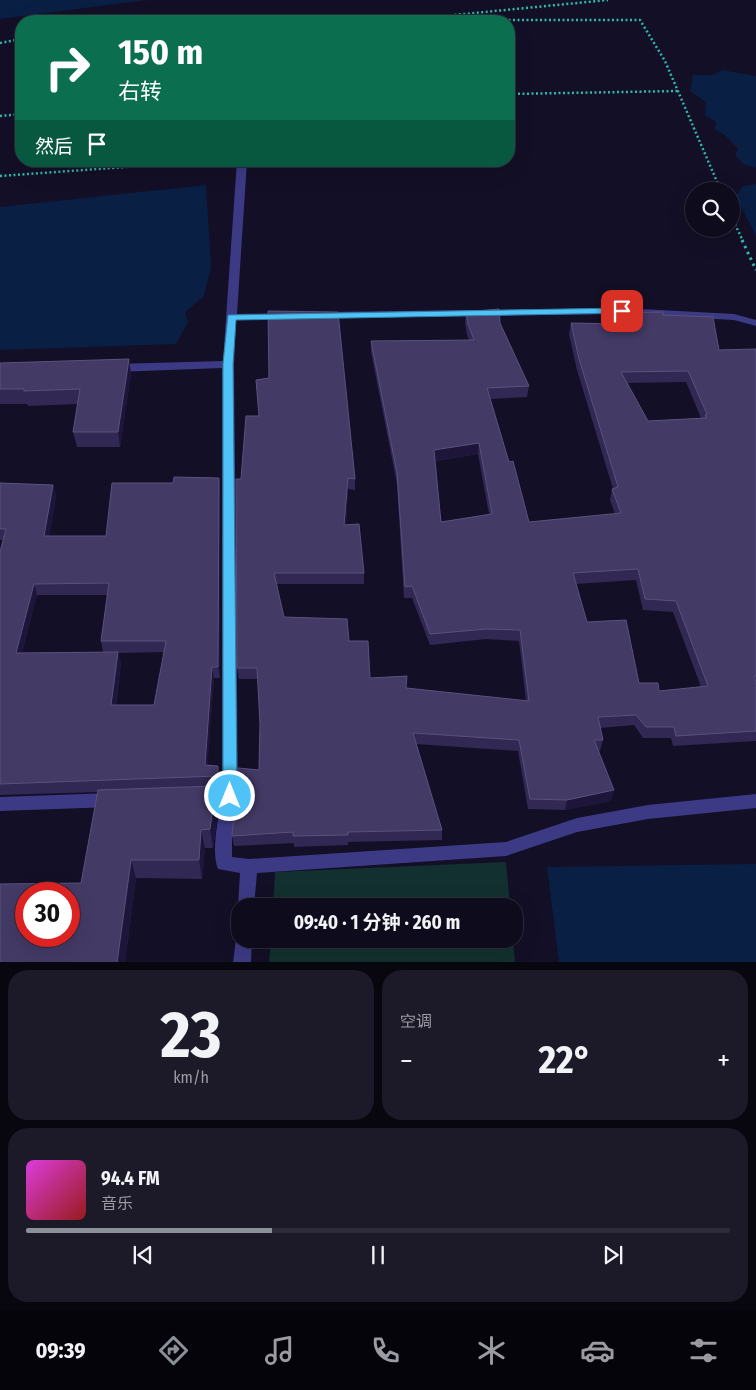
<!DOCTYPE html>
<html lang="zh">
<meta charset="utf-8">
<style>
body{margin:0;font-family:"Fira Sans Condensed","Noto Sans SC",sans-serif;background:#1c1929;color:#f1f3f6;height:100vh;display:flex;flex-direction:column;font-size:19px;white-space:nowrap}
*{box-sizing:border-box;margin:0}
p{font-size:16px;color:#9b9ba3}
.icon{flex:none;width:28px;height:28px;fill:none;stroke:currentColor;stroke-width:2;stroke-linecap:round;stroke-linejoin:round}
.map{position:relative;height:962px;overflow:hidden}
.panel{display:flex;flex-direction:column;gap:8px;padding:8px;background:#08060f;flex:1}
.panel>*{flex:none}
.banner{position:absolute;left:15px;top:15px;width:500px;height:152px;border-radius:20px;box-shadow:0 5px 20px #0002,0 0 0 1px #2e2b3b;background:#0b6e4f;color:#fff;overflow:hidden}
.tools{position:absolute;left:685px;top:182px;display:grid;gap:10px}
.tools a{display:grid;place-items:center;width:55px;height:55px;border-radius:50%;background:#0e0b1c;box-shadow:0 5px 20px #0002,0 0 0 1px #2e2b3b;font-size:25px}
.speed{position:absolute;left:15px;top:882px;display:flex;gap:10px;font-size:25px;font-weight:700;text-align:center}
.speed>*{display:grid;place-content:center;width:65px;height:65px;border-radius:50%;background:#0e0b1c;box-shadow:0 5px 20px #0002,0 0 0 1px #2e2b3b;line-height:1}
.speed .limit{border:8px solid #d22;background:#fff;color:#111}
.pin{position:absolute;display:grid;place-items:center;width:42px;height:42px;color:#fff;margin:-21px;border-radius:10px;box-shadow:0 2px 8px #0006}
.me{position:absolute;width:55px;margin:-28px;rotate:0deg;stroke-linejoin:round;filter:drop-shadow(0 0 4px #0008)}
.turn{display:flex;align-items:center;gap:18px;height:105px;padding:0 20px;font-size:22px}
.turn .icon{width:65px;height:65px;stroke-width:2.5}
.turn b{display:block;font-size:35px;line-height:42px}
.then{display:flex;align-items:center;height:48px;padding:0 20px;background:#0003;gap:10px;font-size:19px}
.big{font-size:38px;font-weight:700;line-height:1.1}
.panel .card{flex:1;display:flex;flex-direction:column;justify-content:center;gap:8px;min-width:0;padding:0 18px;border-radius:20px;background:#1c1929}
.panel .dial{align-items:center;gap:0}
.dial b{font-size:65px;line-height:1}
.song{display:flex;align-items:center;gap:15px}
.cover{width:60px;height:60px;border-radius:8px;background:linear-gradient(135deg,hsl(300 70% 55%),hsl(0 70% 35%))}
.played{height:5px;border-radius:2px;background:linear-gradient(90deg,#8c9099 35%,#2e2b3b 35%)}
.keys{display:flex;justify-content:space-around;direction:ltr}
.heat{display:flex;justify-content:space-between;align-items:center;font-size:28px;direction:ltr}
.panel .tiles{flex:1;display:grid;gap:8px;grid-template-columns:1fr 1fr}
.card:last-child{grid-column:span 2}
.trip{position:absolute;left:231px;top:898px;width:292px;height:50px;border-radius:20px;background:#0e0b1c;box-shadow:0 5px 20px #0002,0 0 0 1px #2e2b3b;font-weight:700;line-height:50px;text-align:center}
.tab-bar{display:flex;height:80px;justify-content:space-around;align-items:center;background:#06040b;color:#9b9ba3}
.tab-bar .icon{width:35px;height:35px}
.tab-bar .current{color:#8c9099}
.tab-bar b{font-size:22px;color:#f1f3f6}
.map>svg:first-child{display:block}
</style>
<div class="map">
<svg width="756" height="963" viewBox="0 0 756 963">
<rect width="100%" height="100%" fill="#130f26"/>
<g fill="#12302f">
<polygon points="506,862 510,906 273,906 275,872"/>
<polygon points="271,939 513,939 515,962 269,962"/>
</g>
<g fill="#0a1f44">
<polygon points="0,0 147,0 0,19"/>
<polygon points="722,70 756,76 756,168 743,164 735,155 738,149 726,136 715,129 716,122 705,115 706,102 690,91 693,75 714,75"/>
<polygon points="756,184 756,236 736,196 743,186"/>
<polygon points="206,185 211,267 204,296 185,312 188,322 176,344 0,350 0,207"/>
<polygon points="756,864 756,962 559,962 547,867"/>
</g>
<g fill="none" stroke-linecap="round" stroke-linejoin="round">
<g stroke="#2fb8b0" stroke-width="2.5" stroke-dasharray="2 2.5" stroke-linecap="butt">
<polyline points="423,18 608,0"/>
<polyline points="423,20 640,20 665,61 721,191"/>
<polyline points="0,43 21,39"/>
<polyline points="509,94 678,91"/>
<polyline points="0,116 21,114"/>
<polyline points="0,176 209,161"/>
<polyline points="731,216 743,241"/>
</g>
<polyline stroke="#2fb8b0" stroke-width="3" stroke-dasharray="2.5 4" stroke-linecap="butt" points="742,240 756,270"/>
<g fill="#3d3a85" fill-rule="evenodd">
<polygon points="406,18 409,18 409,21 396,21"/>
<path d="M 237,161 L 247,161 L 237,314 L 284,313 L 289,316 L 284,319 L 236,320 L 234,364 L 238,796 L 232,831 L 232,857 L 249,859 L 506,842 L 577,818 L 648,805 L 756,794 L 756,808 L 648,819 L 577,832 L 506,856 L 257,873 L 254,906 L 240,906 L 240,911 L 238,906 L 240,873 L 218,869 C 211,852 218,821 221,803 L 200,804 L 194,802 L 192,797 L 194,792 L 222,789 L 222,368 L 115,372 L 109,368 L 115,364 L 223,361 Z"/>
<polygon points="622,308 734,314 756,320 756,326 734,320 622,314 322,318 317,315 322,312"/>
<polygon points="112,793 118,795 120,800 118,805 112,807 0,811 0,797"/>
<polygon points="240,932 240,939 252,939 251,963 233,963 236,939"/>
</g>
</g>
<g fill="#312854" fill-rule="evenodd">
<path d="M 466,312 L 500,323 L 529,386 L 527,397 L 490,399 L 509,462 L 529,522 L 615,514 L 610,500 L 612,489 L 613,489 L 577,370 L 569,334 L 571,323 L 619,324 L 621,313 L 663,315 L 719,350 L 756,349 L 756,741 L 673,746 L 671,738 L 643,738 L 634,725 L 600,728 L 603,740 L 600,751 L 598,751 L 614,790 L 611,801 L 565,810 L 528,809 L 518,751 L 416,744 L 442,830 L 442,840 L 348,842 L 348,845 L 294,847 L 294,843 L 234,846 L 232,836 L 259,770 L 260,724 L 258,679 L 239,679 L 237,668 L 241,479 L 246,416 L 355,479 L 355,490 L 348,489 L 346,525 L 364,573 L 364,584 L 276,584 L 284,617 L 349,641 L 370,678 L 407,689 L 526,701 L 519,641 L 486,639 L 430,645 L 412,598 L 404,598 L 397,484 L 371,352 L 371,341 L 469,340 L 467,335 L 465,323 ZM 686,382 L 701,418 L 648,421 L 627,383 ZM 478,454 L 489,514 L 441,522 L 435,461 ZM 636,580 L 643,610 L 673,612 L 701,687 L 659,691 L 639,683 L 587,622 L 576,584 Z"/>
<polygon points="129,359 131,374 120,447 77,447 73,432 78,404 28,406 27,404 0,404 0,363"/>
<path d="M 0,483 L 53,485 L 56,496 L 49,536 L 106,536 L 220,490 L 220,678 L 214,678 L 207,765 L 218,766 L 220,777 L 220,787 L 216,787 L 219,805 L 213,848 L 205,848 L 202,879 L 136,878 L 125,963 L 0,963 L 81,883 L 98,792 L 0,795 L 0,552 L 3,540 L 0,540 ZM 37,595 L 107,595 L 101,641 L 103,652 L 22,653 ZM 164,652 L 154,705 L 116,705 L 121,663 L 118,653 Z"/>
</g>
<g fill="#1d163a">
<polygon points="129,359 131,374 120,447 118,432"/>
<polygon points="479,443 478,454 433,461 434,450"/>
<polygon points="219,478 220,490 220,678 218,667"/>
<polygon points="348,478 348,489 345,536 344,525"/>
<polygon points="53,485 56,496 47,547 44,536"/>
<polygon points="34,584 37,595 19,665 16,653"/>
<polygon points="118,652 121,663 114,716 111,705"/>
<polygon points="212,667 214,678 207,776 205,765"/>
<polygon points="218,766 220,777 220,787 218,776"/>
<polygon points="216,786 219,805 213,848 210,829"/>
<polygon points="614,790 611,801 565,810 567,800"/>
<polygon points="201,830 205,848 202,879 199,860"/>
<polygon points="131,860 136,878 125,963 117,963"/>
</g>
<g fill="#433a66" stroke="#5a527e" fill-rule="evenodd">
<path d="M 499,309 L 500,323 L 529,386 L 487,388 L 509,462 L 513,461 L 529,522 L 621,513 L 612,489 L 618,487 L 579,359 L 571,323 L 624,324 L 621,313 L 663,312 L 663,315 L 713,317 L 719,350 L 756,349 L 756,676 L 754,676 L 756,682 L 756,731 L 676,736 L 674,727 L 646,727 L 636,715 L 598,717 L 603,740 L 594,740 L 614,790 L 567,800 L 530,799 L 519,740 L 413,733 L 442,830 L 348,832 L 348,835 L 293,836 L 293,832 L 232,836 L 238,768 L 259,770 L 260,724 L 257,668 L 237,668 L 236,479 L 241,479 L 246,416 L 259,416 L 256,380 L 269,378 L 268,311 L 338,312 L 355,479 L 348,478 L 344,525 L 359,524 L 364,573 L 274,573 L 284,617 L 347,619 L 349,641 L 368,641 L 370,678 L 407,676 L 406,688 L 529,701 L 520,630 L 487,629 L 430,634 L 412,586 L 405,587 L 397,473 L 371,341 L 474,340 L 468,324 L 466,312 ZM 688,371 L 707,414 L 705,415 L 706,418 L 648,421 L 621,372 ZM 479,443 L 492,514 L 441,522 L 434,450 ZM 638,569 L 645,599 L 676,601 L 708,686 L 659,691 L 658,683 L 639,683 L 626,620 L 587,622 L 573,573 Z"/>
<polygon points="129,359 118,432 73,432 80,389 24,391 24,389 0,389 0,363"/>
<path d="M 174,477 L 219,478 L 218,667 L 212,667 L 205,765 L 218,766 L 218,776 L 0,784 L 0,552 L 6,529 L 0,529 L 0,483 L 53,485 L 44,536 L 106,536 L 112,483 L 173,483 ZM 109,583 L 101,641 L 166,641 L 154,705 L 111,705 L 118,652 L 16,653 L 34,584 Z"/>
<path d="M 216,786 L 210,829 L 201,830 L 199,860 L 131,860 L 117,963 L 0,963 L 0,884 L 81,883 L 98,790 ZM 26,894 L 69,894 L 69,936 L 26,936 Z"/>
</g>
<polygon fill="#4fc3f7" stroke="#337fa1" points="622,308 627,311 625,313 236,320 233,364 237,796 235,800 230,802 225,800 223,796 223,364 228,315"/>
</svg>
<div class="tools">
<a><svg class="icon" aria-label="search" viewBox="0 0 24 24"><circle cx="10" cy="10" r="6"/><path d="M15 15l6 6"/></svg></a>
</div>
<div class="speed"><div class="limit">30</div></div>
<div class="pin" style="left:622px;top:311px;background:#d93025"><svg class="icon" aria-label="arrive" viewBox="0 0 24 24"><path d="M6 21V4h12l-3 4 3 4H6"/></svg></div>
<svg class="me" style="left:230px;top:796px" viewBox="-20 -20 40 40"><circle r="17" fill="#4fc3f7" stroke="#fff" stroke-width="3"/><path d="M0-11L8 9 0 5-8 9z" fill="#fff"/></svg>
<div class="trip">09:40 · 1 分钟 · 260 m</div>
<div class="banner">
<div class="turn"><svg class="icon" aria-label="right" viewBox="0 0 24 24"><path d="M7 20v-9h11M14 6l5 5-5 5"/></svg><div><b>150 m</b>右转</div></div>
<div class="then">然后<svg class="icon" aria-label="arrive" viewBox="0 0 24 24"><path d="M6 21V4h12l-3 4 3 4H6"/></svg></div>
</div>
</div>
<section class="panel">
<div class="tiles">
<div class="card dial"><b>23</b><p>km/h</p></div>
<div class="card"><p>空调</p>
<div class="heat"><a>−</a><b class="big">22°</b><a>+</a></div>
</div>
<div class="card">
<div class="song"><i class="cover"></i><div><b>94.4 FM</b><p>音乐</p></div></div>
<div class="played"></div>
<div class="keys"><svg class="icon" aria-label="previous" viewBox="0 0 24 24"><path d="M18 5L8 12l10 7zM5 5v14"/></svg><svg class="icon" aria-label="pause" viewBox="0 0 24 24"><path d="M8 5v14M16 5v14"/></svg><svg class="icon" aria-label="next" viewBox="0 0 24 24"><path d="M6 5l10 7-10 7zM19 5v14"/></svg></div>
</div>
</div>
</section>
<nav class="tab-bar">
<b>09:39</b>
<svg class="icon current" aria-label="directions" viewBox="0 0 24 24"><path d="M12 3l9 9-9 9-9-9zM9 14v-3h6M13 9l2 2-2 2"/></svg>
<svg class="icon" aria-label="music" viewBox="0 0 24 24"><path d="M9 18V5l10-2v13"/><circle cx="6" cy="18" r="3"/><circle cx="16" cy="16" r="3"/></svg>
<svg class="icon" aria-label="phone" viewBox="0 0 24 24"><path d="M5 4h4l2 5-3 2q2 4 5 5l2-3 5 2v4C11 20 4 13 5 4z"/></svg>
<svg class="icon" aria-label="climate" viewBox="0 0 24 24"><path d="M12 3v18M4 7l16 10M4 17L20 7"/></svg>
<svg class="icon" aria-label="car" viewBox="0 0 24 24"><path d="M5 17H2v-5l4-1 3-4h7l3 4 3 1v5h-3M9 17h6M6 11h13"/><circle cx="7" cy="17" r="2"/><circle cx="17" cy="17" r="2"/></svg>
<svg class="icon" aria-label="filters" viewBox="0 0 24 24"><path d="M4 7h16M4 17h16"/><circle cx="9" cy="7" r="2"/><circle cx="15" cy="17" r="2"/></svg>
</nav>
